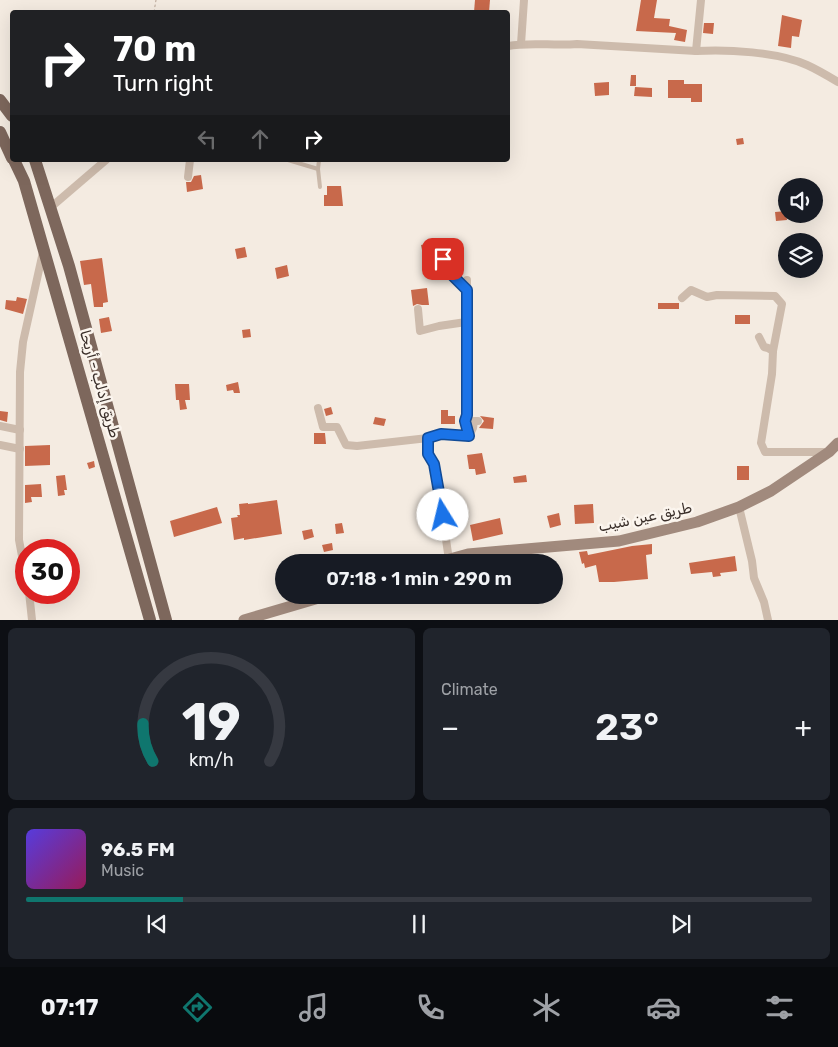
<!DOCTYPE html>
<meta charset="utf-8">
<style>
body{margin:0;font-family:Rubik,Cairo,sans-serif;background:#20242c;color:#f1f3f6;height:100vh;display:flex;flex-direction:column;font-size:19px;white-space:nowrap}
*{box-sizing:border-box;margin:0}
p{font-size:16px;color:#9ea1a6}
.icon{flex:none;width:28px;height:28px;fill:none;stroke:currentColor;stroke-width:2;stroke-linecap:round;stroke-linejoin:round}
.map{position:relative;height:620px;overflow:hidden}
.side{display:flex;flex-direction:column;gap:8px;padding:8px;background:#0d0f14;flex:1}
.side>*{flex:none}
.hud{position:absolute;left:10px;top:10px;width:500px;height:152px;border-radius:5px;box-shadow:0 5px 20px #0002;background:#202124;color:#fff;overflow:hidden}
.fabs{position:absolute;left:778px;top:178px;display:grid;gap:10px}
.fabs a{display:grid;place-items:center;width:45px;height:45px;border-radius:50%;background:#171b24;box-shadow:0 5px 20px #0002;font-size:25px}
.speed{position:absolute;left:15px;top:539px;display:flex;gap:10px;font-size:25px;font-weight:700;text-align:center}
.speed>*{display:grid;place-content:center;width:65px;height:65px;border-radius:50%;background:#171b24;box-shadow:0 5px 20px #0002;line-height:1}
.speed .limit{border:8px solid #d22;background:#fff;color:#111}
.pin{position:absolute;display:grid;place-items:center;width:42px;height:42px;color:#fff;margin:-21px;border-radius:10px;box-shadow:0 2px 8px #0006}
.me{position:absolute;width:55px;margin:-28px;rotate:351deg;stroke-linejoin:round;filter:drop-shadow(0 0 4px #0008)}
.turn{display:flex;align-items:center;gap:18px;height:105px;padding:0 20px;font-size:22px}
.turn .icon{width:65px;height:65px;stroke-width:2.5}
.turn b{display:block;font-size:35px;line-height:42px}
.lanes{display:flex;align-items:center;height:48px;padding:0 20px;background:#0003;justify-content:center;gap:25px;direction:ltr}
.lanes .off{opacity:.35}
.big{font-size:38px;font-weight:600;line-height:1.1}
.side .card{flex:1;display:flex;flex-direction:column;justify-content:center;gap:8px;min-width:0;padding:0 18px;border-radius:8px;background:#20242c}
.side .dial{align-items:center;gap:0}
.dial svg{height:130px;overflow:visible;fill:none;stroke:#363941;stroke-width:7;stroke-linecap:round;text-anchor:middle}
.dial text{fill:#f1f3f6;stroke:none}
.song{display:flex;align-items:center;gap:15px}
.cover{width:60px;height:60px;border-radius:8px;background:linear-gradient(135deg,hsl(250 70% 55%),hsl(330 70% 35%))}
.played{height:5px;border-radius:2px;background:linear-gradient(90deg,#0f766e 20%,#363941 20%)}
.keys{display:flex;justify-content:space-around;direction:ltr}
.heat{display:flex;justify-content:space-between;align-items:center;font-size:28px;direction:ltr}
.side .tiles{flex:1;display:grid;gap:8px;grid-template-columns:1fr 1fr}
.card:last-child{grid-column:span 2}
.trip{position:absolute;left:275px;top:554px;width:288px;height:50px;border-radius:25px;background:#171b24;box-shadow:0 5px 20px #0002;font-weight:600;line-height:50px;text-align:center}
.dock{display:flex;height:80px;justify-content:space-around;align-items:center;background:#090b0e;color:#9ea1a6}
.dock .icon{width:35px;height:35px}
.dock .on{color:#0f766e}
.dock b{font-size:22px;color:#f1f3f6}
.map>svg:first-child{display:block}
</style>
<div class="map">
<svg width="838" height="620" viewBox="0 0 838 620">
<rect width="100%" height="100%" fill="#f4ebe1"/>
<g fill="#c8694b">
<polygon points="475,0 490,0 489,12 474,12"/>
<polygon points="641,0 657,0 654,18 670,19 669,26 687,30 685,42 674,40 676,33 636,31"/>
<polygon points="782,15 802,20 799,37 792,36 791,48 778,46"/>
<polygon points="704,23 714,23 713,34 703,33"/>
<polygon points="631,75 636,75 636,86 630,86"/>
<polygon points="668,80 684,80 684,84 702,84 702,102 691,102 691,98 668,98"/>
<polygon points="609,82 609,95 595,96 594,83"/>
<polygon points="635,87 652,88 652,97 634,96"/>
<polygon points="743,138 744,144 737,145 736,139"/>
<polygon points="201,175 203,189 187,192 186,182 191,182 194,176"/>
<polygon points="327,186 341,186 343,206 324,206 324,195 327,195"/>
<polygon points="786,211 787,220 776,221 775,212"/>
<polygon points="433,243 435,253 423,255 421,245"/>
<polygon points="245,247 247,257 237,259 235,249"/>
<polygon points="448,251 461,251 462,263 450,264 453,258"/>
<polygon points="102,258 108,302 103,303 103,307 94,307 91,284 84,285 80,261"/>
<polygon points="287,265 289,276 277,279 275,268"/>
<polygon points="427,288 429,305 422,305 417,304 413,306 411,290"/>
<polygon points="17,297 27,299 23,314 5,309 6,300 16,301"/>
<rect x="658" y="303" width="21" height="6"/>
<rect x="735" y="315" width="15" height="9"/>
<polygon points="109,317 112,331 101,333 99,319"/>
<polygon points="250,329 251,337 243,338 242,330"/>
<polygon points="238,382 240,393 234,393 233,390 227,391 226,385"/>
<polygon points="175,384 189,384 190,400 185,400 187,409 180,410 179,400 176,400"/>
<polygon points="331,407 333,414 326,416 324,409"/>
<polygon points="441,410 448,410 448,416 455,416 455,424 441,424"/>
<polygon points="0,411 8,412 7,422 0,420"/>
<polygon points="480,416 494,418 493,429 479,428 484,421"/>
<polygon points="375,417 386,419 384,426 373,424"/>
<polygon points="314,433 325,433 326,444 314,444"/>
<polygon points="50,445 50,465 25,466 25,446"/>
<polygon points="482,453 486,473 476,475 475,469 469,469 467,455"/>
<polygon points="94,461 95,467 89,469 87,463"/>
<rect x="737" y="466" width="12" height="14"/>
<polygon points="65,475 67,490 64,490 65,495 58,496 56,476"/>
<polygon points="526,475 527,482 514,483 513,477"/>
<polygon points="41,484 42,497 31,497 32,502 25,503 25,485"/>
<polygon points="277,500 282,534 244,540 244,538 234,540 231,518 238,517 237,515 240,515 239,504 248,503 248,504"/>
<polygon points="593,504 594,523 575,524 574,505"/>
<polygon points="217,507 222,523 174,537 170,521"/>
<polygon points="559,513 561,525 550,528 547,516"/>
<polygon points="500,518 503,534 473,541 470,525"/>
<polygon points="342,523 344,533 336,534 335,524"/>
<polygon points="312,529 314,537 304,540 302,531"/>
<polygon points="332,543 333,550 324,552 322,545"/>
<polygon points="652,544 652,554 646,555 648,579 614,582 599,582 596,565 585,568 584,563 582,564 579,552 587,551 588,555 632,546"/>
<polygon points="735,556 737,571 720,573 721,576 713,577 712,572 691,574 689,563"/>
</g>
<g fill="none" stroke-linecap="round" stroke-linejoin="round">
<polyline stroke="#b9a596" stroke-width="1" stroke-dasharray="2.5 2.5" stroke-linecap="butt" points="154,12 156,0"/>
<g stroke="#cdbbac" stroke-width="4">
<polyline points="288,160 318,169 320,187"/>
<polyline points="318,169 319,160"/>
</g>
<g stroke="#cdbbac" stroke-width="8">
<polyline points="521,44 524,0"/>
<path d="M 508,46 C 527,42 556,46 577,44 L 696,51 C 727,49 778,52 807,65 C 818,70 828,76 838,82"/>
<polyline points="696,51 701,0"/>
<polyline points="188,177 190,160"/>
<polyline points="50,208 106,160"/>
<polyline points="447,258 441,261 447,270 467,290"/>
<polyline points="467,280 467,415 465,421 469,436"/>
<polyline points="682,298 691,290 707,297 717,295 775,296 782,304 773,351"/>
<polyline points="418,309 420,331 439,326 466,322"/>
<polyline points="759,337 764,347 768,348 773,351 772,374 761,443 765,452 829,452"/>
<polyline points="318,408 323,427 337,427 346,445 357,446 428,438 428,454 435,464 449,560"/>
<polyline points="0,426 20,430"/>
<polyline points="428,438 441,434 469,436 473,428 474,421 478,421"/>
<polyline points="0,445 20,449"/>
<polyline points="739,507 752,561 754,578 764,602 768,620"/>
<polyline points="26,577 19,540 20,372 23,342 43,252"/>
<polyline points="29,592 32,620"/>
</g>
<g stroke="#a18a7d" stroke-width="11">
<polyline points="439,562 468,554 619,541 697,522 739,507 771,491 829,452 838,443"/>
<polyline points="244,620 329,595"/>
</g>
<g stroke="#7d675c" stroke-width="12">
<polyline points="0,100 12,116"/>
<polyline points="0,132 12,158"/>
<polyline points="14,160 24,181 150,620"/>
<polyline points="35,160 69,266 166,620"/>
</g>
</g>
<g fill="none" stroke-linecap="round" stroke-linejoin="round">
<defs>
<polyline id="route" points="443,515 434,464 428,454 428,438 441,434 469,436 465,421 467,415 467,290 447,270 440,261 443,259"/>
</defs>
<use href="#route" stroke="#114b97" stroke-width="12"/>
<use href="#route" stroke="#1a73e8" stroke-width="9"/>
</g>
<g text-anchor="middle" stroke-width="5" stroke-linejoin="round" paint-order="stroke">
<g font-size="15" fill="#3b302b" stroke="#fbf5ee">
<text transform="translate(100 384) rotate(74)" y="5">طريق إدلب - أريحا</text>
<text transform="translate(645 517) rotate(-12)" y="5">طريق عين شيب</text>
</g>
</g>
</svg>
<div class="fabs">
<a><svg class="icon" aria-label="sound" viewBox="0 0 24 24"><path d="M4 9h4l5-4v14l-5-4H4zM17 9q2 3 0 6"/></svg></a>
<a><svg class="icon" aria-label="layers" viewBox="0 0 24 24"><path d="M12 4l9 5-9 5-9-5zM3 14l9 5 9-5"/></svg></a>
</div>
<div class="speed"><div class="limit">30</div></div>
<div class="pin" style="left:443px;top:259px;background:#d93025"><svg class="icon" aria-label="arrive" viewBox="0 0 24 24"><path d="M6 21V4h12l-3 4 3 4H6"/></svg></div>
<svg class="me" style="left:443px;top:515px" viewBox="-20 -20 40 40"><circle r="19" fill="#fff"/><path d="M0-13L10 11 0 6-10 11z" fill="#1a73e8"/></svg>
<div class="trip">07:18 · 1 min · 290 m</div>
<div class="hud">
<div class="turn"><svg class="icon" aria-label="right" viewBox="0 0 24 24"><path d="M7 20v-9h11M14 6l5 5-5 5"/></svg><div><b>70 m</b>Turn right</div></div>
<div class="lanes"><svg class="icon off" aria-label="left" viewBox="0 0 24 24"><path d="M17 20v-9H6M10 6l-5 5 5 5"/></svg><svg class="icon off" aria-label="ahead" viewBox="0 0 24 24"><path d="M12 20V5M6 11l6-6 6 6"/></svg><svg class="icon" aria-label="right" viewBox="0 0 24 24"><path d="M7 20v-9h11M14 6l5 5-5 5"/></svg></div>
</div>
</div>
<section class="side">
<div class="tiles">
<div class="card dial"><svg viewBox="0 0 100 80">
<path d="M14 69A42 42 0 1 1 86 69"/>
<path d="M14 69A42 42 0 0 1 8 46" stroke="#0f766e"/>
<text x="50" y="56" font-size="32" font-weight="700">19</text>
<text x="50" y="72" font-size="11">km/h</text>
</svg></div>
<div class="card"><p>Climate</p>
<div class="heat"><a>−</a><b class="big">23°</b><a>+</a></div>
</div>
<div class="card">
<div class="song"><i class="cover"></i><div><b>96.5 FM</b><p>Music</p></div></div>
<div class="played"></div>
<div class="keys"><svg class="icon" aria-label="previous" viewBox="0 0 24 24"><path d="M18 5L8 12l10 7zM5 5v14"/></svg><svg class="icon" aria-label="pause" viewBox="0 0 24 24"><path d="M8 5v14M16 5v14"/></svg><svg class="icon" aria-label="next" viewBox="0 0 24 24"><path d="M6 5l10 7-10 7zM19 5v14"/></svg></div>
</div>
</div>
</section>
<nav class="dock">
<b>07:17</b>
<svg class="icon on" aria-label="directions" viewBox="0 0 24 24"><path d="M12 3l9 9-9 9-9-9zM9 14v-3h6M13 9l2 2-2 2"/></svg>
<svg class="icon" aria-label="music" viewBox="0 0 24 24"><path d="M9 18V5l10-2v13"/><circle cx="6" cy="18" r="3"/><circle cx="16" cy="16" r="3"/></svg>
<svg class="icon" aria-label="phone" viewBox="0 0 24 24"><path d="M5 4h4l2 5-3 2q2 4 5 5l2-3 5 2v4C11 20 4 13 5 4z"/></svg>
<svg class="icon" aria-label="climate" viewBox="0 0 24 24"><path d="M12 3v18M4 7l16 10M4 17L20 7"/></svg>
<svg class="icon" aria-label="car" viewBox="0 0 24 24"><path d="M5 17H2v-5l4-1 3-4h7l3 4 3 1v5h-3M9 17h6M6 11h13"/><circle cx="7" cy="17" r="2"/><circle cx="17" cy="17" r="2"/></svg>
<svg class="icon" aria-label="filters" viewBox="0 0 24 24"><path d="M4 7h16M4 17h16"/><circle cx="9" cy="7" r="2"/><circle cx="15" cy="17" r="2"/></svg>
</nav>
